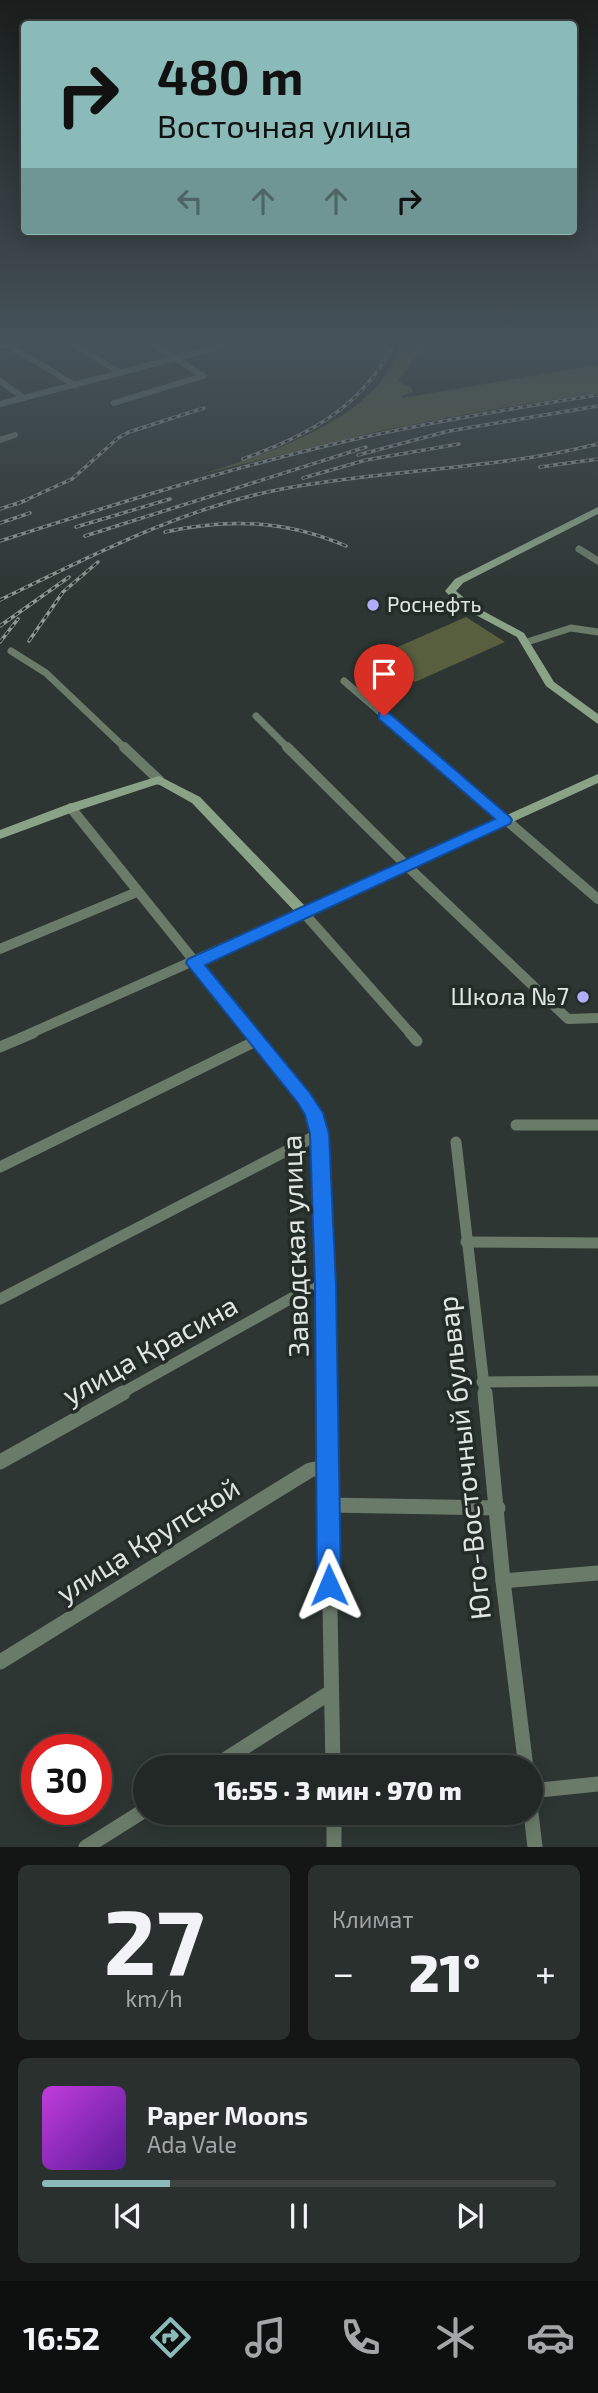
<!DOCTYPE html>
<html lang="ru">
<meta charset="utf-8">
<style>
body{margin:0;font-family:"Exo 2",sans-serif;background:#2a302e;color:#f1f3f6;height:100vh;display:flex;flex-direction:column;font-size:26px;white-space:nowrap}
*{box-sizing:border-box;margin:0}
p{font-size:23px;color:#a2a6a7}
.icon{flex:none;width:38px;height:38px;fill:none;stroke:currentColor;stroke-width:2;stroke-linecap:round;stroke-linejoin:round}
.map{position:relative;height:1847px;overflow:hidden}
.sheet{display:flex;flex-direction:column;gap:18px;padding:18px;background:#131615;flex:1}
.sheet>*{flex:none}
.guide{position:absolute;left:21px;top:21px;width:556px;height:214px;border-radius:7px;box-shadow:0 4px 18px #0003,0 0 0 2px #3f4443;background:#8bbbb9;color:#111;overflow:hidden}
.speed{position:absolute;left:21px;top:1734px;display:flex;gap:14px;font-size:35px;font-weight:700;text-align:center}
.speed>*{display:grid;place-content:center;width:91px;height:91px;border-radius:50%;background:#222826;box-shadow:0 4px 18px #0003,0 0 0 2px #3f4443;line-height:1}
.speed .limit{border:10px solid #d22;background:#fff;color:#111}
.pin{position:absolute;display:grid;place-items:center;width:60px;height:60px;color:#fff;margin:-72px -30px;border-radius:50% 50% 50% 0;rotate:-45deg;box-shadow:0 0 7px #0007}
.pin .icon{rotate:45deg}
.me{position:absolute;width:77px;margin:-38px;rotate:359deg;stroke-linejoin:round;filter:drop-shadow(0 0 5px #0008)}
.turn{display:flex;align-items:center;gap:24px;height:147px;padding:0 21px;font-size:32px}
.turn .icon{width:91px;height:91px;stroke-width:2.5}
.turn b{display:block;font-size:49px;line-height:60px}
.lanes{display:flex;align-items:center;height:66px;padding:0 21px;background:#0003;justify-content:center;gap:35px;direction:ltr}
.lanes .off{opacity:.35}
.big{font-size:52px;font-weight:800;line-height:1.1}
.sheet .card{flex:1;display:flex;flex-direction:column;justify-content:center;gap:10px;min-width:0;padding:0 24px;border-radius:10px;background:#2a302e}
.sheet .dial{align-items:center;gap:0}
.dial b{font-size:91px;line-height:1}
.song{display:flex;align-items:center;gap:21px}
.cover{width:84px;height:84px;border-radius:10px;background:linear-gradient(135deg,hsl(290 70% 55%),hsl(270 70% 35%))}
.played{height:7px;border-radius:4px;background:linear-gradient(90deg,#8bbbb9 25%,#3f4443 25%)}
.keys{display:flex;justify-content:space-around;direction:ltr}
.heat{display:flex;justify-content:space-between;align-items:center;font-size:38px;direction:ltr}
.sheet .tiles{flex:1;display:grid;gap:18px;grid-template-columns:1fr 1fr}
.card:last-child{grid-column:span 2}
.trip{position:absolute;left:133px;top:1755px;width:410px;height:70px;border-radius:35px;background:#222826;box-shadow:0 4px 18px #0003,0 0 0 2px #3f4443;font-weight:800;line-height:70px;text-align:center}
.dock{display:flex;height:112px;justify-content:space-around;align-items:center;background:#0e100f;color:#a2a6a7}
.dock .icon{width:49px;height:49px}
.dock .current{color:#8bbbb9}
.dock b{font-size:32px;color:#f1f3f6}
.map>svg:first-child{display:block}
</style>
<div class="map">
<svg width="598" height="1847" viewBox="0 0 598 1847">
<rect width="100%" height="100%" fill="#2d3632"/>
<g fill="#585f3f">
<path d="M 400,342 L 422,342 L 419,352 L 398,381 L 411,387 L 413,392 L 402,396 L 402,398 L 598,365 L 598,393 L 500,408 L 384,430 L 202,474 C 266,454 384,418 400,342 Z"/>
<polygon points="466,617 505,642 415,682 377,656"/>
</g>
<g fill="none" stroke-linecap="round" stroke-linejoin="round">
<g stroke="#6b7b6a" stroke-width="6">
<polyline points="3,342 75,385"/>
<polyline points="69,342 121,373"/>
<polyline points="150,342 203,376"/>
<polyline points="200,342 212,349"/>
<polyline points="0,381 24,398"/>
<polyline points="114,403 203,376"/>
<polyline points="0,404 237,342"/>
<polyline points="0,440 15,435"/>
</g>
<g stroke="#6b7b6a" stroke-width="7">
<polyline points="579,549 598,561"/>
<polyline points="527,642 571,628 598,632"/>
<polyline points="11,651 46,673 126,749"/>
<polyline points="344,681 423,749"/>
<polyline points="256,716 289,749"/>
</g>
<g stroke="#6b7b6a" stroke-width="10">
<polyline points="124,747 159,780"/>
<polyline points="287,747 407,866 568,1019 598,1018"/>
<polyline points="421,747 598,899"/>
<polyline points="71,808 253,1034"/>
<polyline points="0,949 137,892"/>
<polyline points="29,1034 303,912 411,1034"/>
</g>
<g stroke="#6b7b6a" stroke-width="11">
<polyline points="252,1033 314,1113 319,1134 326,1394"/>
<polyline points="410,1033 417,1041"/>
<polyline points="0,1047 33,1033"/>
<polyline points="516,1125 598,1125"/>
<polyline points="456,1142 485,1394"/>
<polyline points="0,1167 258,1040"/>
<polyline points="466,1242 598,1243"/>
<polyline points="0,1299 319,1134"/>
<polyline points="482,1382 598,1381"/>
<polyline points="120,1394 306,1290 326,1285"/>
</g>
<g stroke="#6b7b6a" stroke-width="15">
<polyline points="326,1393 333,1768"/>
<polyline points="485,1393 503,1581 526,1768"/>
<polyline points="0,1462 123,1393"/>
<polyline points="327,1505 498,1508"/>
<polyline points="503,1581 598,1573"/>
<polyline points="0,1662 310,1470 326,1467"/>
<polyline points="212,1768 331,1692"/>
<polyline points="530,1791 598,1784"/>
<polyline points="530,1805 535,1847"/>
<polyline points="334,1813 334,1847"/>
<polyline points="86,1847 145,1810"/>
</g>
<g fill="#8aa387" fill-rule="evenodd">
<polygon points="18,342 33,342 0,349 0,345"/>
<polygon points="598,507 598,514 463,583 456,591 474,606 524,633 554,682 598,714 598,724 546,686 517,637 459,606 445,591 455,579"/>
<polygon points="598,774 598,783 303,917 298,915 192,803 158,784 76,811 0,839 0,830 66,805 159,776 200,797 305,906"/>
</g>
<defs>
<g id="rail">
<polyline points="358,455 449,431 598,406"/>
<path d="M 243,459 C 309,435 363,407 395,342"/>
<polyline points="540,467 598,459"/>
<polyline points="303,478 366,460 459,444"/>
<polyline points="17,504 72,479 118,438 129,432 204,408"/>
<polyline points="0,509 27,500"/>
<polyline points="0,523 30,513"/>
<polyline points="76,527 170,499"/>
<path d="M 165,532 C 228,518 286,520 346,546"/>
<polyline points="85,536 366,447"/>
<path d="M 0,541 C 115,504 230,468 347,441 C 430,422 514,408 598,395"/>
<path d="M 0,600 C 91,556 182,508 282,489 C 387,469 494,470 598,444"/>
<polyline points="0,626 69,577"/>
<polyline points="29,641 63,592 98,562"/>
<polyline points="0,642 18,619"/>
</g>
</defs>
<use href="#rail" stroke="#929996" stroke-width="3.5"/>
<use href="#rail" stroke="#242c28" stroke-width="2" stroke-dasharray="4.5" stroke-linecap="butt"/>
</g>
<linearGradient id="sky" x2="0" y2="1"><stop stop-color="#191e1c"/><stop offset="0.57" stop-color="#46525a"/><stop offset="1" stop-color="#46525a" stop-opacity="0"/></linearGradient>
<rect width="598" height="600" fill="url(#sky)"/>
<polygon fill="#1a73e8" stroke="#114b97" stroke-width="2" points="384,712 389,713 510,817 512,820 510,824 205,965 310,1093 323,1113 329,1134 336,1285 341,1585 337,1594 329,1597 320,1594 317,1585 315,1285 310,1134 305,1115 298,1103 186,963 188,959 495,819 379,719 379,713"/>
<g fill="#b2adf9" stroke="#242c28" stroke-width="2.5">
<circle cx="373" cy="605" r="7"/>
<circle cx="583" cy="997" r="7"/>
</g>
<g text-anchor="middle" stroke-width="7" stroke-linejoin="round" paint-order="stroke">
<g font-size="21" fill="#e1e6e4" stroke="#242c28" text-anchor="start">
<text x="387" y="612">Роснефть</text>
</g>
<g font-size="24" fill="#e1e6e4" stroke="#242c28" text-anchor="end">
<text x="569" y="1005">Школа №7</text>
</g>
<g font-size="28" fill="#e1e6e4" stroke="#242c28">
<text transform="translate(295 1246) rotate(-92)" y="10">Заводская улица</text>
<text transform="translate(150 1350) rotate(-29)" y="10">улица Красина</text>
<text transform="translate(464 1458) rotate(-96)" y="10">Юго-Восточный бульвар</text>
<text transform="translate(148 1540) rotate(-32)" y="10">улица Крупской</text>
</g>
</g>
</svg>
<div class="speed"><div class="limit">30</div></div>
<div class="pin" style="left:384px;top:716px;background:#d93025"><svg class="icon" aria-label="arrive" viewBox="0 0 24 24"><path d="M6 21V4h12l-3 4 3 4H6"/></svg></div>
<svg class="me" style="left:329px;top:1585px" viewBox="-20 -20 40 40"><path d="M0-17L14 15 0 8-14 15z" fill="#1a73e8" stroke="#fff" stroke-width="4"/></svg>
<div class="trip">16:55 · 3 мин · 970 m</div>
<div class="guide">
<div class="turn"><svg class="icon" aria-label="right" viewBox="0 0 24 24"><path d="M7 20v-9h11M14 6l5 5-5 5"/></svg><div><b>480 m</b>Восточная улица</div></div>
<div class="lanes"><svg class="icon off" aria-label="left" viewBox="0 0 24 24"><path d="M17 20v-9H6M10 6l-5 5 5 5"/></svg><svg class="icon off" aria-label="ahead" viewBox="0 0 24 24"><path d="M12 20V5M6 11l6-6 6 6"/></svg><svg class="icon off" aria-label="ahead" viewBox="0 0 24 24"><path d="M12 20V5M6 11l6-6 6 6"/></svg><svg class="icon" aria-label="right" viewBox="0 0 24 24"><path d="M7 20v-9h11M14 6l5 5-5 5"/></svg></div>
</div>
</div>
<section class="sheet">
<div class="tiles">
<div class="card dial"><b>27</b><p>km/h</p></div>
<div class="card"><p>Климат</p>
<div class="heat"><a>−</a><b class="big">21°</b><a>+</a></div>
</div>
<div class="card">
<div class="song"><i class="cover"></i><div><b>Paper Moons</b><p>Ada Vale</p></div></div>
<div class="played"></div>
<div class="keys"><svg class="icon" aria-label="previous" viewBox="0 0 24 24"><path d="M18 5L8 12l10 7zM5 5v14"/></svg><svg class="icon" aria-label="pause" viewBox="0 0 24 24"><path d="M8 5v14M16 5v14"/></svg><svg class="icon" aria-label="next" viewBox="0 0 24 24"><path d="M6 5l10 7-10 7zM19 5v14"/></svg></div>
</div>
</div>
</section>
<nav class="dock">
<b>16:52</b>
<svg class="icon current" aria-label="directions" viewBox="0 0 24 24"><path d="M12 3l9 9-9 9-9-9zM9 14v-3h6M13 9l2 2-2 2"/></svg>
<svg class="icon" aria-label="music" viewBox="0 0 24 24"><path d="M9 18V5l10-2v13"/><circle cx="6" cy="18" r="3"/><circle cx="16" cy="16" r="3"/></svg>
<svg class="icon" aria-label="phone" viewBox="0 0 24 24"><path d="M5 4h4l2 5-3 2q2 4 5 5l2-3 5 2v4C11 20 4 13 5 4z"/></svg>
<svg class="icon" aria-label="climate" viewBox="0 0 24 24"><path d="M12 3v18M4 7l16 10M4 17L20 7"/></svg>
<svg class="icon" aria-label="car" viewBox="0 0 24 24"><path d="M5 17H2v-5l4-1 3-4h7l3 4 3 1v5h-3M9 17h6M6 11h13"/><circle cx="7" cy="17" r="2"/><circle cx="17" cy="17" r="2"/></svg>
</nav>
